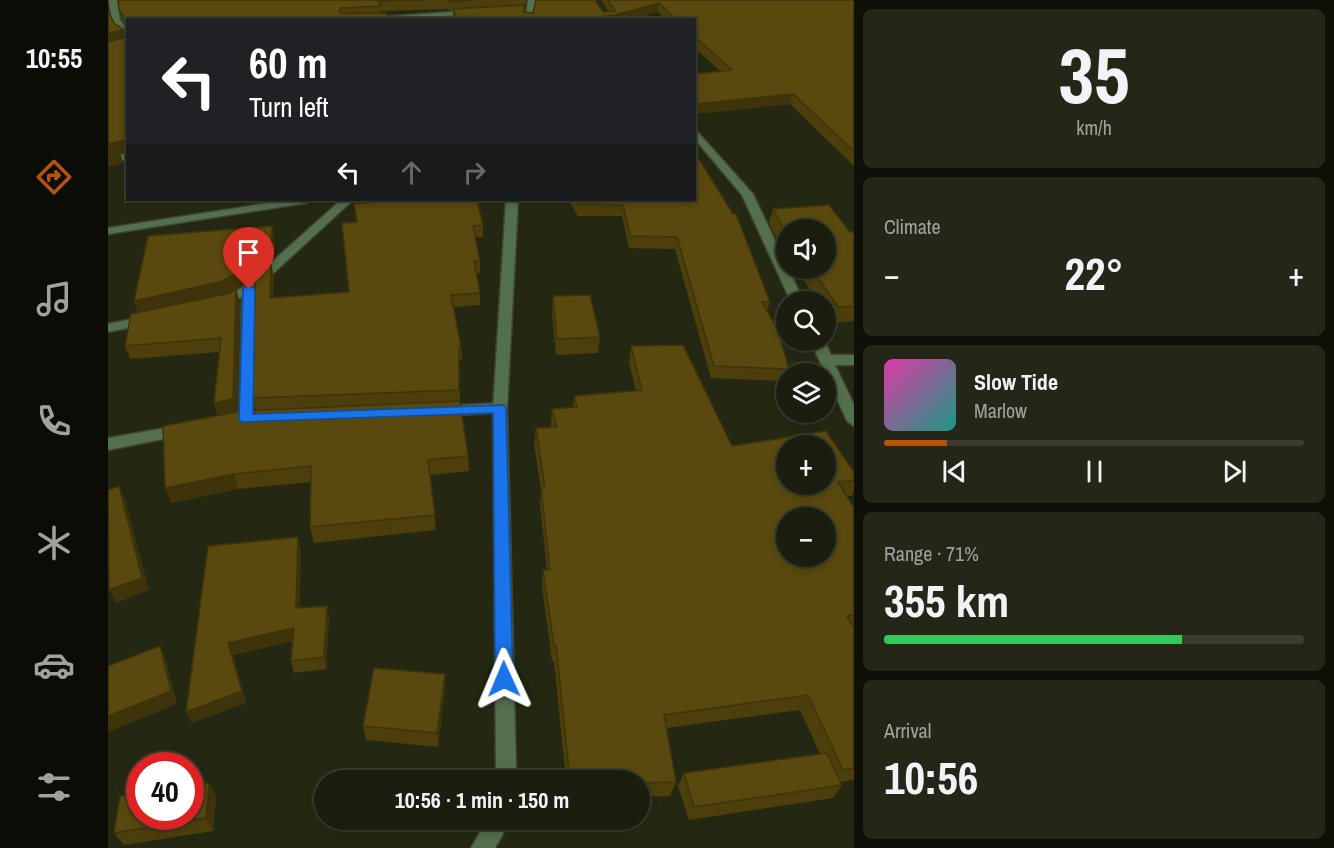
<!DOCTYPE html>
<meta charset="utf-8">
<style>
body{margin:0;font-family:"Archivo Narrow",sans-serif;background:#242717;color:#f1f3f6;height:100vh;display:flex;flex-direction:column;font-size:22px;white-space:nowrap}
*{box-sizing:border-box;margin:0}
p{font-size:20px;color:#a0a29e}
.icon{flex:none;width:33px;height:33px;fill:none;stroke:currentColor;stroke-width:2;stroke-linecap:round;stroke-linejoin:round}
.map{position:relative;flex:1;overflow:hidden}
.sheet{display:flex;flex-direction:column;gap:9px;padding:9px;background:#0f1008;width:480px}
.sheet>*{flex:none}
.top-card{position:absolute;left:18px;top:18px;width:570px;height:183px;border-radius:0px;box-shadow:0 3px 9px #0003,0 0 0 2px #393c2e;background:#202124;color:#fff;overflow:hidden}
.buttons{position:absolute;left:668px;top:219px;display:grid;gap:12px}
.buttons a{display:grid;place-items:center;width:60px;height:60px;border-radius:50%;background:#1b1e0e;box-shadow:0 3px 9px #0003,0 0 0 2px #393c2e;font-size:30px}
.speed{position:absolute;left:18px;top:752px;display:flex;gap:12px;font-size:30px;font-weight:700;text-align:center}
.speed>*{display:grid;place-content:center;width:78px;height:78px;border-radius:50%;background:#1b1e0e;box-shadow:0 3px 9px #0003,0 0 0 2px #393c2e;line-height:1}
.speed .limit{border:9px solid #d22;background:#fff;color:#111}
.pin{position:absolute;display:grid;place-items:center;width:51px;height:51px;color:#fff;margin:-62px -26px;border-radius:50% 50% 50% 0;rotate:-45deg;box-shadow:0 0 6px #0007}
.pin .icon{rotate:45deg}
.me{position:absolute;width:66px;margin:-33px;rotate:359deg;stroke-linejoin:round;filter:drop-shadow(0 0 4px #0008)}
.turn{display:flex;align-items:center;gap:21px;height:126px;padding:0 24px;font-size:27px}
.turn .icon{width:78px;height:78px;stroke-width:2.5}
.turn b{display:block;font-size:42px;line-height:51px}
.lanes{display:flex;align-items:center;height:57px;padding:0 24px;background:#0003;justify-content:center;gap:30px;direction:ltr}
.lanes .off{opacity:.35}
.big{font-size:45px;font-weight:800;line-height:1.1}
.sheet .tile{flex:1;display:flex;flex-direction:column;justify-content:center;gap:9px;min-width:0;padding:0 21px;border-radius:9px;background:#242717}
.sheet .dial{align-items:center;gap:0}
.dial b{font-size:78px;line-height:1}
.song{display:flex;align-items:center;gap:18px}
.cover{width:72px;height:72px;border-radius:9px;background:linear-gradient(135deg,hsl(320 70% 55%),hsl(170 70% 35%))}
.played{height:6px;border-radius:3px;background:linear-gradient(90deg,#b45309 15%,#393c2e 15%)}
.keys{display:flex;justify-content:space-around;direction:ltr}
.heat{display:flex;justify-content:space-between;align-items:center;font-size:33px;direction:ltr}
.charge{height:9px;border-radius:4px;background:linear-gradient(90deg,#34c759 71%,#393c2e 0)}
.trip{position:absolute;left:206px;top:770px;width:336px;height:60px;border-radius:30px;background:#1b1e0e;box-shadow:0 3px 9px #0003,0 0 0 2px #393c2e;font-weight:800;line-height:60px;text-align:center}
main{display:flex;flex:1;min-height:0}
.tab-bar{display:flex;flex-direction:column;width:108px;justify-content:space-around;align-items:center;background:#0b0c06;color:#a0a29e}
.tab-bar .icon{width:42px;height:42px}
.tab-bar .selected{color:#b45309}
.tab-bar b{font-size:27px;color:#f1f3f6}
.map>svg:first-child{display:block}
</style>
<main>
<nav class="tab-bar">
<b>10:55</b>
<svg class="icon selected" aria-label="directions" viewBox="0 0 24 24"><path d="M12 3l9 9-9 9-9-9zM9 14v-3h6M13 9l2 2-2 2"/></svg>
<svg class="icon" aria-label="music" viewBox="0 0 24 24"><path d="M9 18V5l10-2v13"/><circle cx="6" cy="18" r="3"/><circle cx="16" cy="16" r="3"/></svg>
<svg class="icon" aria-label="phone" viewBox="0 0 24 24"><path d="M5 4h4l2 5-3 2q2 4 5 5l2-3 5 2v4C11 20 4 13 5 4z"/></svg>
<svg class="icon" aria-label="climate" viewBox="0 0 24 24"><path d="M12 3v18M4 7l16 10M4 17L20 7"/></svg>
<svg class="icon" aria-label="car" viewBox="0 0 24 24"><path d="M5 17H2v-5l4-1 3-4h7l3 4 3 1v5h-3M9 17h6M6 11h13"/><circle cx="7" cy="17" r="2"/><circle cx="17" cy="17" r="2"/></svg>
<svg class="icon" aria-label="filters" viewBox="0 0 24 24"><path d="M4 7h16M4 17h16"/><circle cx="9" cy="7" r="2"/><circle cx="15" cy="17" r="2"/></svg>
</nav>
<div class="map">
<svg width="746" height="848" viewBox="0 0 746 848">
<rect width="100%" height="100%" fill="#242813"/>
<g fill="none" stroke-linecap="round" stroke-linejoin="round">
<defs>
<g id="minor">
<path d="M 1,0 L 9,0 L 12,20 L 20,31 L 20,38 C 4,31 3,16 1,0 Z"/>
<polygon points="368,10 369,12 365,14 284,20 234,20"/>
<polygon points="586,128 645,194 678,264 678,268 680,268 696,302 683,302 634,195 586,138"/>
<polygon points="20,153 20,159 0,164 0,158"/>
<polygon points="180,200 204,200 198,203 0,234 0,228"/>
<polygon points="233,200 245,200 147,290 145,419 143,423 133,423 131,419 134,297 112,307 106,303 137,286"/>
<polygon points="39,316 44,317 46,320 44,323 0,332 0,324"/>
<polygon points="702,340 716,340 723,355 746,355 746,365 727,365 746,405 746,426 739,421"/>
<polygon points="392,403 399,408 397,412 335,416 328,411 335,406"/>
<polygon points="75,425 80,426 83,430 80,434 0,450 0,438"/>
</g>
<g id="tertiary">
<polygon points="420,0 428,0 425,20 417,20"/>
<polygon points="398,200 410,200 399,408 408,769 407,780 385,780 388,769 385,408"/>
<polygon points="376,819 398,819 395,834 387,848 363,848 374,829"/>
</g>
</defs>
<use href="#minor" stroke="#3f432f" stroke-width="3"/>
<use href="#tertiary" stroke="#3f432f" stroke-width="3"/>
<use href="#minor" fill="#536f4d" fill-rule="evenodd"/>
<use href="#tertiary" fill="#536f4d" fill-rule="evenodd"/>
</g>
<g fill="#4d3f0c">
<polygon points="10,0 418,0 417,6 416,6 416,12 425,13 500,11 493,0 746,0 746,166 682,104 586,114 586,74 612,71 586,47 586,20 557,20 550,12 525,20 345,20 345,11 341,11 340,9 273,11 273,13 20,27 14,19"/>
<polygon points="261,200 376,200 369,200 375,225 375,237 367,237 372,261 372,273 369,273 372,293 372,305 346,307 353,347 354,359 351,359 352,402 360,456 361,471 322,475 328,530 206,543 202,527 203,482 130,489 63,503 110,415 106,403 111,352 22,359 17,346 30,313 26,301 164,226 167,239 166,257 136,284 120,293 132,302 129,412 148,410 145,398 166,276 165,298 241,292 249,222 246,204 261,203"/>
<polygon points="461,200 586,200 662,302 659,311 681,369 680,374 678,374 677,381 603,378 567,249 521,248 514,216 470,216"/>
<polygon points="665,209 742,232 746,232 746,321 725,323 717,311 717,302 710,302 688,268 717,268 678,230 678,254 671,243 661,223"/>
<polygon points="445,296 492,337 490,353 448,355 444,312"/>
<polygon points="523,346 624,446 746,472 746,491 744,496 739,496 746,508 746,780 732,782 734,785 725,798 581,820 570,786 576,773 712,754 692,710 558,728 568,782 562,796 531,797 531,780 458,780 446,661 444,661 434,586 435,570 439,570 432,504 433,489 426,444 428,428 443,427 444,409 465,407 466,396 528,390 521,362"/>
<polygon points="193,550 191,608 219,606 221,618 218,669 186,673 183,661 185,641 125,655 138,703 84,723 78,712"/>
<polygon points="337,674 337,688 330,747 258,740 255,726"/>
<polygon points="108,796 105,831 16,845 6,833"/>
</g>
<g fill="#3e330a">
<polygon points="551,3 550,12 525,20 507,20 507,15"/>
<polygon points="16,30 19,40 0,43 0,33"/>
<polygon points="685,94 682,104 586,114 586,104"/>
<polygon points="16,140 20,149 20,156 18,151 12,153 15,163 0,167 0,171 0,144"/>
<polygon points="164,226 167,239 166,257 136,284 115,296 31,315 26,301"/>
<polygon points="163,264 166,276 165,310 162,298"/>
<polygon points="128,289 132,302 129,413 110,416 106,403"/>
<polygon points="126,474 130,489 63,503 57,488"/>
<polygon points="11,486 17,499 41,590 8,603 1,590"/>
<polygon points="190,537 193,550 191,620 188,608"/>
<polygon points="219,606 221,618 218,669 216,657"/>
<polygon points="186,628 189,640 125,655 138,703 84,723 78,712 120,643"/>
<polygon points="52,646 58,660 69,704 0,732 0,716"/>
<polygon points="337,674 337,688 330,747 329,733"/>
<polygon points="101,783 108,796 105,831 98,818"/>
</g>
<g fill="#59490e" stroke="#3e330a" stroke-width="1.5" fill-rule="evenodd">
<polygon points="10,0 321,0 270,1 273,6 233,8 231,11 233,13 278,13 282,20 20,20 20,21 11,10"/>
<polygon points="340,0 367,0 341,2"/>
<polygon points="428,0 487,0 495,12 507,11 500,0 746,0 746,151 685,94 586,104 586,74 624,70 586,36 586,20 569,20 551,3 507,15 489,17 491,20 349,20 345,9 416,5 416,12 425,13"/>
<polygon points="0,11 6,23 16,30 0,33"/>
<polygon points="20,32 20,149 17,150 19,142 16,140 0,144 0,42 19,37"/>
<polygon points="586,151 625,214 628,214 662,302 654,302 670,330 681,369 606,366 569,237 522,236 515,205 472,204 469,200 586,200"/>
<polygon points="261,200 369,200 375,225 365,226 372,261 366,261 372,293 343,295 353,347 351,347 351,390 145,398 147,279 163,264 162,298 241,292 234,223 249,222 246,204 261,203"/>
<polygon points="721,205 742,232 746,232 746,306 730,307 703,268 717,268 717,230 678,230 678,233 665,209"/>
<polygon points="164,226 164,243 132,271 112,282 26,301 40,236"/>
<polygon points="128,289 125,399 106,403 113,338 17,346 23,314 122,293"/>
<polygon points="482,295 492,337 449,339 445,296"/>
<path d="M 575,345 L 624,446 L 718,431 L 746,472 L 746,480 L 730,482 L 746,508 L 746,615 L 739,616 L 746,628 L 746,768 L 735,770 L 700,695 L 556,715 L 568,782 L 531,783 L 531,780 L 462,780 L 448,645 L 446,646 L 435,570 L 442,570 L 433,488 L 437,488 L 428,428 L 449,427 L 444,409 L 469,407 L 466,396 L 534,390 L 523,346 ZM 678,446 L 717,446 L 717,484 L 678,484 ZM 678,518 L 717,518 L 717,556 L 678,556 Z"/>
<polygon points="352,401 360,456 320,460 327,515 202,527 203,466 126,474 57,488 55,426 134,411"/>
<polygon points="11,486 34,578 1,590 0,490"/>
<polygon points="190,537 188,608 219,606 216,657 183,661 186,628 120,643 134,691 78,712 100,546"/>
<polygon points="52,646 63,691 0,716 0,666"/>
<polygon points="266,668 337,674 329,733 255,726"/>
<polygon points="719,753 734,785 586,807 576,773"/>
<polygon points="101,783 98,818 6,833 12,796 32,793 32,816 82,816 82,786"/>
</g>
<polygon fill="#1a73e8" stroke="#114b97" stroke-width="1.5" points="141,285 147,289 145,414 396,405 398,408 405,679 403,685 396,687 390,685 387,679 385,413 133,422 131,419 135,289"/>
</svg>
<div class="buttons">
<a><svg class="icon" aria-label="sound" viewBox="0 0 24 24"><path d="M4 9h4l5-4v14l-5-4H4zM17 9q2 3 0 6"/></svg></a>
<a><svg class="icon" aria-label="search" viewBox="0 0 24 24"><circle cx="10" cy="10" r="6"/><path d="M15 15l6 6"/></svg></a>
<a><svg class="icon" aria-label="layers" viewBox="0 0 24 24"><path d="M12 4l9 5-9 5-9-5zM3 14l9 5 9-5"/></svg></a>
<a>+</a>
<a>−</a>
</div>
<div class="speed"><div class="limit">40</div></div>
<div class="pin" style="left:141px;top:289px;background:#d93025"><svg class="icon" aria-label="arrive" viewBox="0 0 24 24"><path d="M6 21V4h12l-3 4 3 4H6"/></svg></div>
<svg class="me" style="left:396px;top:679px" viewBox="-20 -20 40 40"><path d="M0-17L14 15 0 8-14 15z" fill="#1a73e8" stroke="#fff" stroke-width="4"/></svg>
<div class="trip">10:56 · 1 min · 150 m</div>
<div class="top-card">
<div class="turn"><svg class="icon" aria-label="left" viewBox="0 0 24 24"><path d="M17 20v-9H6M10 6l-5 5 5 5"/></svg><div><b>60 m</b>Turn left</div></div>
<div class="lanes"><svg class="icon" aria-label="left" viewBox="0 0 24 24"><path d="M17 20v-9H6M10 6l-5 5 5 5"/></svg><svg class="icon off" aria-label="ahead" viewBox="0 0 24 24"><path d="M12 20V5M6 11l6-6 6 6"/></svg><svg class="icon off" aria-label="right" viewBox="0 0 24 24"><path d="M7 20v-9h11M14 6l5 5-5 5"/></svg></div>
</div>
</div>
<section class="sheet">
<div class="tile dial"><b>35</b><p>km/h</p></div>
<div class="tile"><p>Climate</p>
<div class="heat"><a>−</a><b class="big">22°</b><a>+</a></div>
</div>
<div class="tile">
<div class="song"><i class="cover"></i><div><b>Slow Tide</b><p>Marlow</p></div></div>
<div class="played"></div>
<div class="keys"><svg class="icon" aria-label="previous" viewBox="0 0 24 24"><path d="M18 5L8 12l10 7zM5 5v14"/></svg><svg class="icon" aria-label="pause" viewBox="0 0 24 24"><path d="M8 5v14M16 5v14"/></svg><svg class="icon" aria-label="next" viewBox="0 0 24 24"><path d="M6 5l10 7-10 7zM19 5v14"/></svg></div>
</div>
<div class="tile"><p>Range · 71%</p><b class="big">355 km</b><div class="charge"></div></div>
<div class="tile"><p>Arrival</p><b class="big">10:56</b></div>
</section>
</main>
